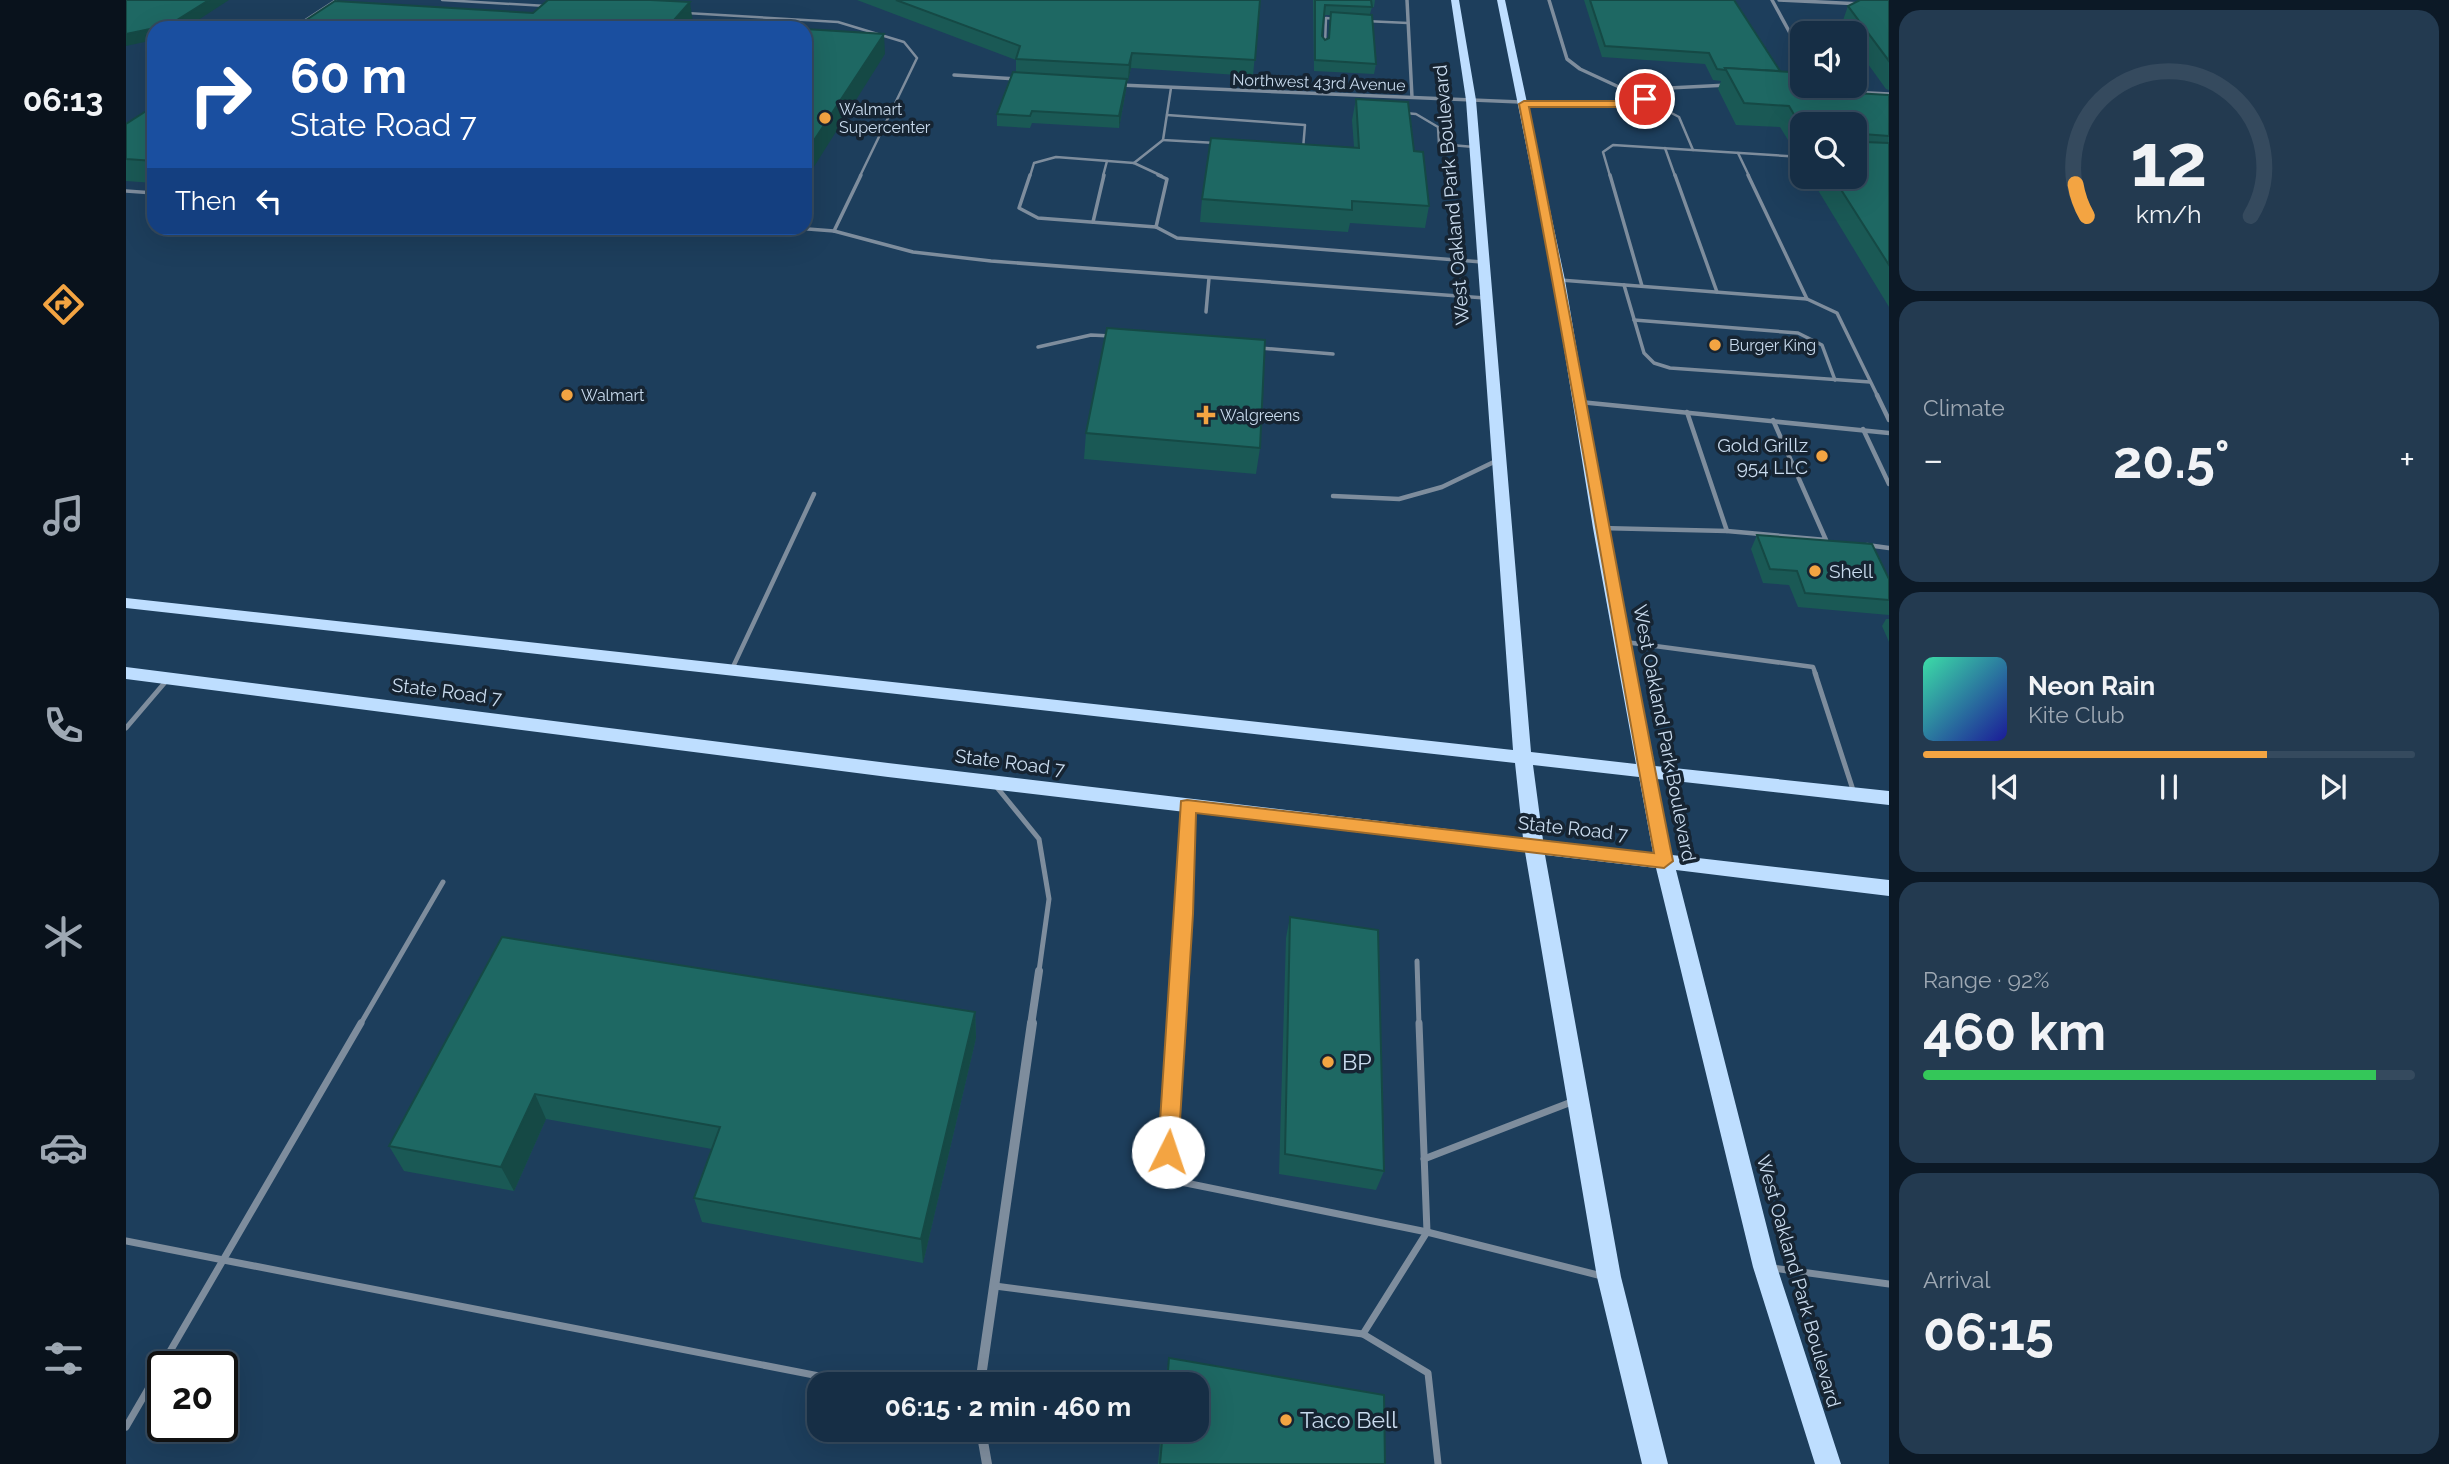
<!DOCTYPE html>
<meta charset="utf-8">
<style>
body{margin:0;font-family:Raleway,sans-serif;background:#233a50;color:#f1f3f6;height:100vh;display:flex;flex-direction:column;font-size:26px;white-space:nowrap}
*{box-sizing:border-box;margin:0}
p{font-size:23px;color:#9ea8b3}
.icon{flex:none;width:38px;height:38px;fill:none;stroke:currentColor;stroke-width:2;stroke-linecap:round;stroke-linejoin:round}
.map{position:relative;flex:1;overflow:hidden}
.sheet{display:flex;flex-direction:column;gap:10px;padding:10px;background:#0c1926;width:560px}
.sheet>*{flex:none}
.guide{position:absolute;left:21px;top:21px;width:665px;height:214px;border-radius:21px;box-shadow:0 7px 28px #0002,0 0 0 2px #354a5e;background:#1a4fa0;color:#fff;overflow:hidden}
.controls{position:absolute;left:1664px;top:21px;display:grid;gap:14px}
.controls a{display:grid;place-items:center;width:77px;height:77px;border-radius:14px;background:#162e45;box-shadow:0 7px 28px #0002,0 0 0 2px #354a5e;font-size:35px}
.speed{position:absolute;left:21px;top:1351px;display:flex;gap:14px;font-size:35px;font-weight:700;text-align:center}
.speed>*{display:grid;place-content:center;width:91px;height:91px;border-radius:50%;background:#162e45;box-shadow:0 7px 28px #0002,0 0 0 2px #354a5e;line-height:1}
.speed .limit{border:4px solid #111;border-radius:10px;background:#fff;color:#111}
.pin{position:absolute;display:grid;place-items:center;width:60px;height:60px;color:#fff;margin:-30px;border:4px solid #fff;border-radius:50%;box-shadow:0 2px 7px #0007}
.me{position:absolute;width:77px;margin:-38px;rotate:4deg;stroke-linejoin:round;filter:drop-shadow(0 0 5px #0008)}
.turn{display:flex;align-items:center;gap:24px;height:147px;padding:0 28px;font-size:32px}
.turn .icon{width:91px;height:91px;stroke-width:2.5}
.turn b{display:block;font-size:49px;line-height:60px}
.then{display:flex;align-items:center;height:66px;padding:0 28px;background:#0003;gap:14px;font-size:26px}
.big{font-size:52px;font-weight:700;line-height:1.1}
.sheet .widget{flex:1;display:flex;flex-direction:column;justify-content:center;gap:10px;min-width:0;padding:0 24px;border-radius:21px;background:#233a50}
.sheet .dial{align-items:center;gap:0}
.dial svg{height:182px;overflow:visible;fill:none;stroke:#354a5e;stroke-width:7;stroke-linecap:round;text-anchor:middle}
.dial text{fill:#f1f3f6;stroke:none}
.song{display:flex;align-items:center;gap:21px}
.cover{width:84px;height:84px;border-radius:10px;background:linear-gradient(135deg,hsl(160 70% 55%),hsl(240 70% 35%))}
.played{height:7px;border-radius:4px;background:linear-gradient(90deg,#f3a442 70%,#354a5e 70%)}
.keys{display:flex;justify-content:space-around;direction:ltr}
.heat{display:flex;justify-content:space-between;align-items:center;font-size:38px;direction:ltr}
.charge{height:10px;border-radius:5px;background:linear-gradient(90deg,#34c759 92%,#354a5e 0)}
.trip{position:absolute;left:681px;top:1372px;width:402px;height:70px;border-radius:21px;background:#162e45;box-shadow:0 7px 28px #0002,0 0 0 2px #354a5e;font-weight:700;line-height:70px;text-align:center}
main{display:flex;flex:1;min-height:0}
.menu{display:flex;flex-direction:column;width:126px;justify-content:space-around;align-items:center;background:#09121c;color:#9ea8b3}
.menu .icon{width:49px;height:49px}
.menu .selected{color:#f3a442}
.menu b{font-size:32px;color:#f1f3f6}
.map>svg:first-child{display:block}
</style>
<main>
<nav class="menu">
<b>06:13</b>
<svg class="icon selected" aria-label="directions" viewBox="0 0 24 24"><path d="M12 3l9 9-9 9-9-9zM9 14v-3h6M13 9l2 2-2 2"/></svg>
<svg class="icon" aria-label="music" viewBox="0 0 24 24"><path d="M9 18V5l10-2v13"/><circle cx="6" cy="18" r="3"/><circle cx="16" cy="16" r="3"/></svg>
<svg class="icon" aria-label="phone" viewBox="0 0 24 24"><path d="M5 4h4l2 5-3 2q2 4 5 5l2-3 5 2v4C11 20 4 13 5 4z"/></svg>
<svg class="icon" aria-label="climate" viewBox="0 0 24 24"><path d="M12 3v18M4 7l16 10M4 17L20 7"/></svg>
<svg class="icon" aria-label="car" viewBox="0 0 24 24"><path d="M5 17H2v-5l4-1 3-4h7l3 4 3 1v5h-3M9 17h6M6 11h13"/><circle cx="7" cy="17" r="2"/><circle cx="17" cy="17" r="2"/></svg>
<svg class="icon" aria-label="filters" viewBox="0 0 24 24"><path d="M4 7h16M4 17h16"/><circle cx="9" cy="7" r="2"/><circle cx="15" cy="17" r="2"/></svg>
</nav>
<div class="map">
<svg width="1763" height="1464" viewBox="0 0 1763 1464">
<rect width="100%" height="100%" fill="#1d3e5c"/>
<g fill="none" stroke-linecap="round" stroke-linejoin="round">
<g stroke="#7e8d9d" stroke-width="2.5">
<polyline points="316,0 421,6"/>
<polyline points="560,13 712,22 778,42 791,58 734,176"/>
<polyline points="1239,21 1282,23"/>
<polyline points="167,28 210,0"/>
<polyline points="1199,45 1200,18 1209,19"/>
<polyline points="1045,88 1037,140 1090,143"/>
<polyline points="1519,99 1553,117 1567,150"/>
<polyline points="1279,113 1290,114 1312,127 1313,144 1348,147"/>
<polyline points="1041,115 1179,125 1177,149"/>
<polyline points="1539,148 1549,176"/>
<polyline points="1612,153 1623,176"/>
<polyline points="1008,163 1036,176"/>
<polyline points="1008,163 1037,140"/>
<polyline points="904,176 908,163 930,157 1008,163"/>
<polyline points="977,176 981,161"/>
<polyline points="1484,176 1477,152 1487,145 1676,157"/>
</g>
<g stroke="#7e8d9d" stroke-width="3.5">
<polyline points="904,175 893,208 912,218 1030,227 1041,179 1032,175"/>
<polyline points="1484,175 1516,286"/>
<polyline points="1549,175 1591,292"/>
<polyline points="1622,175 1681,299"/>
<polyline points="0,191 28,193"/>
<polyline points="967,222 978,175"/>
<polyline points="1030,227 1051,238 1356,262"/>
<polyline points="669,228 708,231 735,175"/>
<polyline points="708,231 787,252 865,261 1359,298"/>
<polyline points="1434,280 1681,299 1711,313 1752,397"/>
<polyline points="1498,285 1518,353 1528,363 1544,368 1744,382"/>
<polyline points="1080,312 1083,278"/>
<polyline points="1508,320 1672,333 1696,345 1709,380"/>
<polyline points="912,347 965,335 985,336"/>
<polyline points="1134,348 1207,354"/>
</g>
<g stroke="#7e8d9d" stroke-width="4.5">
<polyline points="1751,395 1763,420"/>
<polyline points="1454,402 1763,433"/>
<polyline points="1737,429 1763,484"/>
<polyline points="1207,496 1273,499 1316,487 1372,460"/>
<polyline points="1474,528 1601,531 1561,412"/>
<polyline points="1601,531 1700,540 1647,420"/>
<polyline points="1741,545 1763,548"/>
<polyline points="1499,642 1687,667 1690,675"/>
<polyline points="606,669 688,494"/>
</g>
<g stroke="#7e8d9d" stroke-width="5">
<polyline points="1689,673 1728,793"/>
<polyline points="0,728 41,680"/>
<polyline points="869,785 913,839 923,899 913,971"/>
<polyline points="1291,961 1293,1025"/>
<polyline points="234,1025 317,882"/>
<polyline points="1050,1025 1061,807"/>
</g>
<g stroke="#7e8d9d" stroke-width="7">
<polyline points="1051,1023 1040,1179 1301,1232 1476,1276"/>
<polyline points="1293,1023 1301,1232 1237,1334 1302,1373 1312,1464"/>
<polyline points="1298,1159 1448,1101"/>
<polyline points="0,1241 734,1384"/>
<polyline points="1646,1268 1763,1284"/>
<polyline points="869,1286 1237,1334"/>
<polyline points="0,1427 235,1023"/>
</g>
<g stroke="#7e8d9d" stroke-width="3.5">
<polyline points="1281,0 1286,97"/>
<polyline points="1423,0 1441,59 1454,69 1519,99"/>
<polyline points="1646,0 1676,55"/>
<polyline points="1653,0 1736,4"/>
<polyline points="828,75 891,79"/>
<polyline points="994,85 1462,105 1519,99 1543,88 1602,85"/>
<polyline points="1669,89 1763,94"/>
</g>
<polyline stroke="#7e8d9d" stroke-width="8" points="905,1025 913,971"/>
<g stroke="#7e8d9d" stroke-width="10">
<polyline points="854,1384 906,1023"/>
<polyline points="855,1430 861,1464"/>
</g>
<path fill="#bedeff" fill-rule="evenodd" d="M 1325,0 L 1333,0 L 1350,100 L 1405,752 L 1510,764 L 1467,528 L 1427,280 L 1371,0 L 1379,0 L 1439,280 L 1481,528 L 1529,766 L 1763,791 L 1763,805 L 1531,779 L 1546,855 L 1763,880 L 1763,896 L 1550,870 L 1651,1267 L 1715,1464 L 1689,1464 L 1627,1267 L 1530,868 L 1419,855 L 1495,1277 L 1542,1464 L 1516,1464 L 1471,1277 L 1399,852 L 762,777 L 0,679 L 0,667 L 762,763 L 1397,838 L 1389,763 L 0,608 L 0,598 L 1387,750 L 1340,100 ZM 1407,765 L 1513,777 L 1527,853 L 1417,840 Z"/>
</g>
<g fill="#1a5955" fill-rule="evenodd">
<polygon points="731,0 1134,0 1127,76 1005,68 1002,81 1001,81 1000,90 993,128 906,123 904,128 871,126 871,114 890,72 890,60"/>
<path d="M 1187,0 L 1249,0 L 1248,7 L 1246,7 L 1244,14 L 1250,64 L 1248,74 L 1188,71 ZM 1198,15 L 1205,15 L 1202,39 L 1199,40 L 1196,36 Z"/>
<polygon points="1458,0 1608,0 1654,71 1677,90 1763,95 1763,307 1684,177 1729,177 1729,124 1676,124 1676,154 1670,153 1654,127 1610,125 1592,89 1595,81 1587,80 1579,64 1476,57"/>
<polygon points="1763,0 1763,90 1760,89 1729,46 1729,33 1720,33 1715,26 1722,6"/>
<polygon points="1230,99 1288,151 1303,206 1299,228 1224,223 1222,232 1074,222 1076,199 1228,147 1226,120"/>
<polygon points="28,106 28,183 0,181 0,124"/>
<polygon points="960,433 1134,448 1130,474 958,459"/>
<polygon points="1631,535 1763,579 1763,615 1672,607 1663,585 1637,583 1625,549"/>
<polygon points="1760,619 1763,619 1763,642 1756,626"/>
<polygon points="1164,917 1258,1171 1250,1190 1153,1174 1160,938"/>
<polygon points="376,937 849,1012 850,1038 797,1263 576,1222 568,1198 586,1149 420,1119 388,1191 278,1171 263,1146"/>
<polygon points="1043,1358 1259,1464 1032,1464 1035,1430 1071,1430 1071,1384 1039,1384"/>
</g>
<g fill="#154945">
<polygon points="83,0 103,0 60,28 30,28"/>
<polygon points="564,2 567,23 547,21"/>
<polygon points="28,28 28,40 0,46 0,34"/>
<polygon points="758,34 759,54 679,181 679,154"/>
<polygon points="1006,53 1005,68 1002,81 1003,65"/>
<polygon points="1001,79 1000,90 993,128 993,116"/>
<polygon points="849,1012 850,1038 797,1263 795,1239"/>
<polygon points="409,1094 420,1119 388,1191 375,1167"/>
</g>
<g fill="#1e6863" stroke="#154945" stroke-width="2">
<polygon points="0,0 83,0 43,25 0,34"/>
<polygon points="422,0 525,0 564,2 547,21 668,28 168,28 209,1 407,13"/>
<polygon points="770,0 1134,0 1129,60 1006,53 1003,65 890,59 894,46"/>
<polygon points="1189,0 1245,0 1246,7 1199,5 1196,36 1199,40 1203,38 1205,12 1246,15 1250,64 1189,60"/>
<polygon points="1464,0 1608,0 1654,71 1599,68 1600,70 1591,69 1583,53 1479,46"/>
<polygon points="1734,0 1763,0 1763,61 1722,6"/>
<polygon points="679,29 758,34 679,154"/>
<polygon points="1599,68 1665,72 1677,90 1763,95 1763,136 1737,134 1735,138 1738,142 1763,143 1763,265 1707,177 1729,177 1729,124 1676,124 1676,128 1663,106 1618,103"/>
<polygon points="887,72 1001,79 993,116 906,111 904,116 871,114"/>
<polygon points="1230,99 1282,102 1288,151 1297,152 1303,206 1226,201 1226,210 1076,199 1085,138 1233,148"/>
<polygon points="28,106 28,161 0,159 0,124"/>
<polygon points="981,328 1139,340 1134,448 960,433"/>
<polygon points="1631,535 1746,544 1763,579 1763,600 1679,593 1671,571 1644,569"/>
<polygon points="1164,917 1252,930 1258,1171 1159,1154"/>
<polygon points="376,937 849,1012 795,1239 568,1198 594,1127 409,1094 375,1167 263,1146"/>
<polygon points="1043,1358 1258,1395 1259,1464 1034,1464 1037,1430 1071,1430 1071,1384 1041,1384"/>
</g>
<path fill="#f3a442" stroke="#9e6b2b" stroke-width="2" d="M 1519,97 L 1522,101 L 1492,107 L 1403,107 C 1454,357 1497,610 1547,861 L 1538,868 L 1070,813 L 1067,914 L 1052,1152 L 1049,1159 L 1042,1162 L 1035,1159 L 1032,1152 L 1055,801 L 1061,800 L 1528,853 C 1482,604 1442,353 1393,104 L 1398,101 L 1492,101 Z"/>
<g fill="#f3a442" stroke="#162432" stroke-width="2.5">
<circle cx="699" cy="118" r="7"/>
<circle cx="1589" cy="345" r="7"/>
<circle cx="441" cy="395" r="7"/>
<path d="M1076.5 404.5h7v7h7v7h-7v7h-7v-7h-7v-7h7z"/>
<circle cx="1696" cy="456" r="7"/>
<circle cx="1689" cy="571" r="7"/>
<circle cx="1202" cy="1062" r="7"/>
<circle cx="1160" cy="1420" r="7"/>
</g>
<g text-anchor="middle" stroke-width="7" stroke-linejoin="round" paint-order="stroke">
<g font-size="16" fill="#c9dbee" stroke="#162432">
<text transform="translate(1193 82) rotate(2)" y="6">Northwest 43rd Avenue</text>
</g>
<g font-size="16" fill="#c9dbee" stroke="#162432" text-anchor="start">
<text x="713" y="115">Walmart<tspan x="713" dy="18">Supercenter</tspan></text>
<text x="1603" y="351">Burger King</text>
<text x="455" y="401">Walmart</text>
<text x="1094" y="421">Walgreens</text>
</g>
<g font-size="19" fill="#c9dbee" stroke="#162432">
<text transform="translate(1325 195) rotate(-95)" y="7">West Oakland Park Boulevard</text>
<text transform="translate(321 691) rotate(7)" y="7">State Road 7</text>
<text transform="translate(1539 733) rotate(79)" y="7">West Oakland Park Boulevard</text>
<text transform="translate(884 762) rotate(7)" y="7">State Road 7</text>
<text transform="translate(1447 828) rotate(6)" y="7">State Road 7</text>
<text transform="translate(1673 1281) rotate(74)" y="7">West Oakland Park Boulevard</text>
</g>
<g font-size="19" fill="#c9dbee" stroke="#162432" text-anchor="end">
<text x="1682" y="452">Gold Grillz<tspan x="1682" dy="22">954 LLC</tspan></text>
<text x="1703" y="578" text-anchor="start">Shell</text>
</g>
<g font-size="23" fill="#c9dbee" stroke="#162432" text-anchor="start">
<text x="1216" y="1070">BP</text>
<text x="1174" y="1428">Taco Bell</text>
</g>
</g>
</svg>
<div class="controls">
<a><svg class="icon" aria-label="sound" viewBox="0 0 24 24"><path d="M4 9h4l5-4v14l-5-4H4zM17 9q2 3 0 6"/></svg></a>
<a><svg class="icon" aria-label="search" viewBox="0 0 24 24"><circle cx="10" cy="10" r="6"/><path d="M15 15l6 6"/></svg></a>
</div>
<div class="speed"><div class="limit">20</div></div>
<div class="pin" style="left:1519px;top:99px;background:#d93025"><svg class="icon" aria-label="arrive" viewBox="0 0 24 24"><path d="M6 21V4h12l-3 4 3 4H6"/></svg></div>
<svg class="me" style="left:1042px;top:1152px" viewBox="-20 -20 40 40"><circle r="19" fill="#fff"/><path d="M0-13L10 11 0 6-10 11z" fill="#f3a442"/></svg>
<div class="trip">06:15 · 2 min · 460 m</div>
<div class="guide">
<div class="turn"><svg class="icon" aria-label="right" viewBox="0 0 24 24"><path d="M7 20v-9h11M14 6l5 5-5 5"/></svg><div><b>60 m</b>State Road 7</div></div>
<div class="then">Then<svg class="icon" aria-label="left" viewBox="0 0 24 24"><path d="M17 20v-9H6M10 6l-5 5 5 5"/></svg></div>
</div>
</div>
<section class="sheet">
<div class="widget dial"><svg viewBox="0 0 100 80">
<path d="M14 69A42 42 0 1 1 86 69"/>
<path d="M14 69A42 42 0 0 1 9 55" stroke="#f3a442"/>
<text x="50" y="56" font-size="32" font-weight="700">12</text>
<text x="50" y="72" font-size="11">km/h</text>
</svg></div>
<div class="widget"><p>Climate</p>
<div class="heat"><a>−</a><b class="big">20.5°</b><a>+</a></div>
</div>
<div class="widget">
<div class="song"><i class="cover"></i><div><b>Neon Rain</b><p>Kite Club</p></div></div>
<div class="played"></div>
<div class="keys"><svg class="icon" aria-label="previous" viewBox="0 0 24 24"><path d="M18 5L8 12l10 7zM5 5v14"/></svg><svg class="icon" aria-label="pause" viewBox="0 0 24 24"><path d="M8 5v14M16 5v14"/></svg><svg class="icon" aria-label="next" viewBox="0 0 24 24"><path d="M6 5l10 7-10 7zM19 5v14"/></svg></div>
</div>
<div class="widget"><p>Range · 92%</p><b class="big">460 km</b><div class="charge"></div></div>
<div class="widget"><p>Arrival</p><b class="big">06:15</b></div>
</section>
</main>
